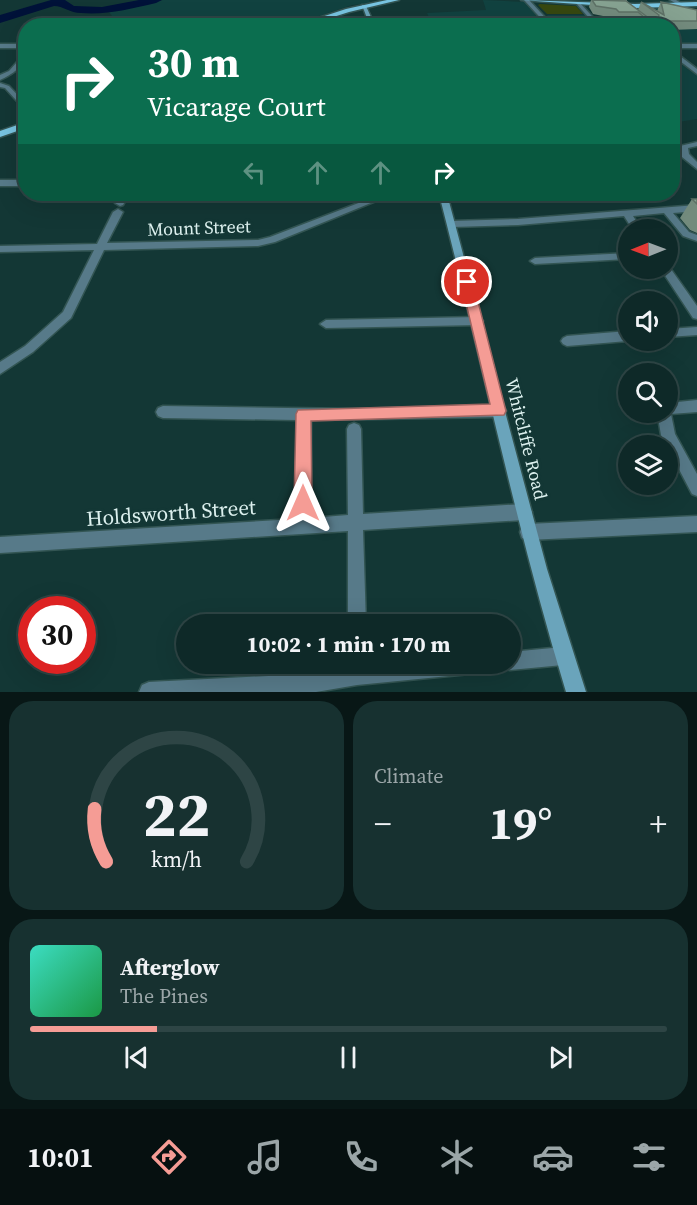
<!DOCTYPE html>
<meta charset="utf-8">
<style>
body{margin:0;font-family:"Source Serif 4",serif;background:#173130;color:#f1f3f6;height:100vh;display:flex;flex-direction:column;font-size:22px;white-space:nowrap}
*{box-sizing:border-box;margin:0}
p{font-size:20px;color:#9ba6a8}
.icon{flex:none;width:33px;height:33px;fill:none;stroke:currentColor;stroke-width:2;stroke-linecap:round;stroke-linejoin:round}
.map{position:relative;height:692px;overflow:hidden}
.details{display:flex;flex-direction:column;gap:9px;padding:9px;background:#081716;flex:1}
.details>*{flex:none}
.hud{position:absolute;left:18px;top:18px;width:662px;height:183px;border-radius:24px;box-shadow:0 6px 24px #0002,0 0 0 2px #2e4545;background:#0b6e4f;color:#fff;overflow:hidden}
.needle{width:39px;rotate:269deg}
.fabs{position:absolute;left:618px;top:219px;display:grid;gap:12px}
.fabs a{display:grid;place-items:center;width:60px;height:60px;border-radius:50%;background:#0e2928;box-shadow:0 6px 24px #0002,0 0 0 2px #2e4545;font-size:30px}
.speed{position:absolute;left:18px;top:596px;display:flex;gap:12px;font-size:30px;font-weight:700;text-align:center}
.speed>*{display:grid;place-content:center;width:78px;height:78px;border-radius:50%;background:#0e2928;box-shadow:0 6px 24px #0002,0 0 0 2px #2e4545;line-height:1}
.speed .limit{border:9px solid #d22;background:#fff;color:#111}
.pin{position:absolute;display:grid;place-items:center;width:51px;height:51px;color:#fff;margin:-26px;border:3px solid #fff;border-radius:50%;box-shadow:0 2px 6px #0007}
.me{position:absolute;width:66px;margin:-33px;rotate:0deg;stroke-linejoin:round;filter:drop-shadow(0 0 4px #0008)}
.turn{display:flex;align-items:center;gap:21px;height:126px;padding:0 30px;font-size:27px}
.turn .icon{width:78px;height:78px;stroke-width:2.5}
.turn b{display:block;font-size:42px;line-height:51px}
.lanes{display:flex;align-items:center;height:57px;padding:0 30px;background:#0003;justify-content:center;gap:30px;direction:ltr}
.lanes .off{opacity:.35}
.big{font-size:45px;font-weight:700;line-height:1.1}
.details .widget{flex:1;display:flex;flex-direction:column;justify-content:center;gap:9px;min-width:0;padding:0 21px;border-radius:24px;background:#173130}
.details .dial{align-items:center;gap:0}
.dial svg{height:156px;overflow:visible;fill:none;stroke:#2e4545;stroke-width:7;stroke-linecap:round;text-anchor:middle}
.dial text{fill:#f1f3f6;stroke:none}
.song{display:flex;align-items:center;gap:18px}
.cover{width:72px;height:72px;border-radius:9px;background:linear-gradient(135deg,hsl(170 70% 55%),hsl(140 70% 35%))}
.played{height:6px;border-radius:3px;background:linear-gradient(90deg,#f59c95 20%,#2e4545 20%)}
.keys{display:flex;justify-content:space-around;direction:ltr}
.heat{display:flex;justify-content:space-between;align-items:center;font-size:33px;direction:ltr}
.details .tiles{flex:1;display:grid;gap:9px;grid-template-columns:1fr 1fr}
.widget:last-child{grid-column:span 2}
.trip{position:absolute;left:176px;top:614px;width:345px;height:60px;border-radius:30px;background:#0e2928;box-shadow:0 6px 24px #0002,0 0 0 2px #2e4545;font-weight:700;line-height:60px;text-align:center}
.tab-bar{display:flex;height:96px;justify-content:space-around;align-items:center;background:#061010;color:#9ba6a8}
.tab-bar .icon{width:42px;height:42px}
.tab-bar .active{color:#f59c95}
.tab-bar b{font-size:27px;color:#f1f3f6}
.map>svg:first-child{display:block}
</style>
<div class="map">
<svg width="697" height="692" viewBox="0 0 697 692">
<rect width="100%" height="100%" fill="#133735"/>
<g fill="#114240">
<polygon points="163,0 369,0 371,3 352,5 290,26 119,25 109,12"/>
<polygon points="483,0 524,2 546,25 433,25 427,13 486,10"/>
<polygon points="632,8 657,8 697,18 697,44 681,44 672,38 672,26 655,25"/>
<polygon points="547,15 585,15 595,25 556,25"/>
<polygon points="672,56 690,71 697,73 697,119 672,123"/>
</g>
<polygon fill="#374810" points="540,4 576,6 583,14 547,14 538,5"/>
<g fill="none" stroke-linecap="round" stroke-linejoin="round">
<path fill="#001239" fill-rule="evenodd" d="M 51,0 L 65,0 L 74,6 L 102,7 L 139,0 L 162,0 L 156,3 C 130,9 107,15 81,13 C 70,13 63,6 54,6 L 0,23 L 0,15 Z"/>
<defs>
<g id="minor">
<polygon points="524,0 529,0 553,26 548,26"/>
<polygon points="670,0 676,0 686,6 682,7"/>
<polygon points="576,3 580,3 601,26 596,26"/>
<rect x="0" y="44" width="26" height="4"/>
<rect x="672" y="44" width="25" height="4"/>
<polygon points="672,50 697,69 697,74 672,55"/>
<path d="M 26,52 C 26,66 11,75 0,80 L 0,75 L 9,71 Z"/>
<polygon points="0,83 9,86 26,104 26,111 5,88 0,87"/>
<polygon points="697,142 697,146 688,148 689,154 697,162 697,169 682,157 680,146"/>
<rect x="0" y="180" width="26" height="6"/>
<polygon points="121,194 129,194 123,205 120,206 115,203"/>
<polygon points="382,194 393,194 275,242 258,246 104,250 71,318 33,352 0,374 0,362 25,346 63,312 94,250 0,252 0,246 97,244 113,212 118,209 123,212 107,243 258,240 270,237"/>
<polygon points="697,205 697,211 673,213 689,232 697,235 697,241 683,236 664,213 633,216 642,230 633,230 624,216 518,225 452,227 447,224 452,221 518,219"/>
<polygon points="628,253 628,259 535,264 530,261 535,258"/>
<polygon points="668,265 697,306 697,319 693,318 660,268 668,268"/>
<polygon points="477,317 483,321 477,325 326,328 320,324 326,320"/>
<polygon points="697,327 697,335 668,337 668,329"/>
<polygon points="628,331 628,341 567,346 563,344 561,341 563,338 567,336"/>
<polygon points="697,400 697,412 671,414 675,434 697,474 697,496 692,494 661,435 657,412 668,412 668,403"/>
<polygon points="499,405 504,407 506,411 504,415 499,417 311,420 311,518 348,515 347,429 349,425 354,423 359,425 361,429 363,514 524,504 529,507 532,512 529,517 524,520 363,530 366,624 348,624 348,531 0,553 0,537 295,519 297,420 163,418 158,416 156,412 158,408 163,406 354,409"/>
<polygon points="697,516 697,532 528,540 522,538 520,532 522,526 528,524"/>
<polygon points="563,647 570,649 572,656 570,663 563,665 510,670 503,668 502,663 510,663 510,652"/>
<polygon points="348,663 366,663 366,666 394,663 499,663 497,670 490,672 357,685 316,692 139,692 142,685 149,682 325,673 348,668"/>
</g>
<g id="secondary">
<polygon points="362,5 366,6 375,26 370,26"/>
<path d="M 439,194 L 447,194 L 547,569 L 586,692 L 566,692 C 516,528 482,360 439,194 Z"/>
</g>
<g id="primary">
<polygon points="387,0 399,0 349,12 305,26 294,26 346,9"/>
<polygon points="521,0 635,4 697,2 697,6 635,8"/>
<polygon points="26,122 26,128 0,137 0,131"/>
</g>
</defs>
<use href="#minor" stroke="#335553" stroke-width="3"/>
<use href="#secondary" stroke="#335553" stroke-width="3"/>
<use href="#primary" stroke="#335553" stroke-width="3"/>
<use href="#minor" fill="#577a89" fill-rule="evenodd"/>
<use href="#secondary" fill="#6aa4bb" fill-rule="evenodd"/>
<use href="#primary" fill="#78c4e1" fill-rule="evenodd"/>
</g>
<g fill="#738b7d">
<polygon points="591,0 627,0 627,1 638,10 641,2 657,11 661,2 697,10 697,29 672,30 672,26 640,26 634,21 616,20 613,18 593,14 589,7"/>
<polygon points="692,199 697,199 697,233 690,230 680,218"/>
</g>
<polygon fill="#5e7166" points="679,64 672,79 672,65"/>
<g fill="#86a291" stroke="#5e7166" stroke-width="1.5">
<polygon points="592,0 626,1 650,19 658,19 659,15 641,2 664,15 661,2 697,10 697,21 649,21 638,12 619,12 616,9 596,6"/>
<polygon points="672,60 679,64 672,65"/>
<polygon points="692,199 697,199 697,204"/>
</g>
<polygon fill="#f59c95" stroke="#9f6561" stroke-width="1.5" points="467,278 473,282 506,411 504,415 311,421 312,503 309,509 303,512 297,509 294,503 296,414 298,410 490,404 461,282"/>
<g text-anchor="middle" stroke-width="6" stroke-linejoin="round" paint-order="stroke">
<g font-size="18" fill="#dcf0ee" stroke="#133735">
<text transform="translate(199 228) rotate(-2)" y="6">Mount Street</text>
<text transform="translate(526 439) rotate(76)" y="6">Whitcliffe Road</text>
</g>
<g font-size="21" fill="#dcf0ee" stroke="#133735">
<text transform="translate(171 513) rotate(-4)" y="7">Holdsworth Street</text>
</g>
</g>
</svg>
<div class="fabs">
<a><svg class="needle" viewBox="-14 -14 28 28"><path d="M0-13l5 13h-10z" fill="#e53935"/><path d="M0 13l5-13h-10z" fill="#9ba6a8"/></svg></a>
<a><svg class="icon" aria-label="sound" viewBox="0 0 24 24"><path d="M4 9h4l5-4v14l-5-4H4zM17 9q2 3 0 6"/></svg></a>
<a><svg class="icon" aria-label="search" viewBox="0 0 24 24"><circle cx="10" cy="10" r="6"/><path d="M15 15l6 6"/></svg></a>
<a><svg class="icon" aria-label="layers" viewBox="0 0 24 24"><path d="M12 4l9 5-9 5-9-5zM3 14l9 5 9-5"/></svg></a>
</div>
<div class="speed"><div class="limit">30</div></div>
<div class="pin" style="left:467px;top:282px;background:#d93025"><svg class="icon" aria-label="arrive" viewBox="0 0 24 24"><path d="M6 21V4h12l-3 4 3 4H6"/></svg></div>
<svg class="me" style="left:303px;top:503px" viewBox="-20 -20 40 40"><path d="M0-17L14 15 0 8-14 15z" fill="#f59c95" stroke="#fff" stroke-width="4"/></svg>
<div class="trip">10:02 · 1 min · 170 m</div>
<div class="hud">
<div class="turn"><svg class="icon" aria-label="right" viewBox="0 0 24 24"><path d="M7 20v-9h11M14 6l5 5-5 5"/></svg><div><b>30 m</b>Vicarage Court</div></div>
<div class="lanes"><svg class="icon off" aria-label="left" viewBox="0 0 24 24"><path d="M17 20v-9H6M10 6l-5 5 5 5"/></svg><svg class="icon off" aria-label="ahead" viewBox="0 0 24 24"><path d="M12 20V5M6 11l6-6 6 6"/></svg><svg class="icon off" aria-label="ahead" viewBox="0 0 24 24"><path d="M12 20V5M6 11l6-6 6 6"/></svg><svg class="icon" aria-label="right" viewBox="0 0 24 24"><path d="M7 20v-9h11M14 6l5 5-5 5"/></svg></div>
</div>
</div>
<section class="details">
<div class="tiles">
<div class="widget dial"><svg viewBox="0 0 100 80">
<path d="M14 69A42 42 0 1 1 86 69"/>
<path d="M14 69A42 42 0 0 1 8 42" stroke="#f59c95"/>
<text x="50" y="56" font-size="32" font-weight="700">22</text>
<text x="50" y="72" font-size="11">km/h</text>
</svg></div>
<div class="widget"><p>Climate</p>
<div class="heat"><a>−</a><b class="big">19°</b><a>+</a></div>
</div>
<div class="widget">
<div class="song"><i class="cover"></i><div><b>Afterglow</b><p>The Pines</p></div></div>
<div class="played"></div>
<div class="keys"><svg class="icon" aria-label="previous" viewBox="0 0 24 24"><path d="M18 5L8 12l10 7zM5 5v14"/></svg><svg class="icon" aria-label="pause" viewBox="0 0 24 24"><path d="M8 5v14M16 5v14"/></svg><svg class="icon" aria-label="next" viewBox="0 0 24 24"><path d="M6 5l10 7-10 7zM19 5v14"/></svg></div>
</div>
</div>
</section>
<nav class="tab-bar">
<b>10:01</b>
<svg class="icon active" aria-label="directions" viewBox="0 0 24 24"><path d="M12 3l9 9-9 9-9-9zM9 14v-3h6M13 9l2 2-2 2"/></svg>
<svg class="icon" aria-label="music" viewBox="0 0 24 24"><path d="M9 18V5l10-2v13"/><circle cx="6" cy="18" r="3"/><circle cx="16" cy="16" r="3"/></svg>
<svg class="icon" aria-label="phone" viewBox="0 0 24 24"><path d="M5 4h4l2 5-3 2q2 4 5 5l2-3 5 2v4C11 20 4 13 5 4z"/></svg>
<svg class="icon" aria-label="climate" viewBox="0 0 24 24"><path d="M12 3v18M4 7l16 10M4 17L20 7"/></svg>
<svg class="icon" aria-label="car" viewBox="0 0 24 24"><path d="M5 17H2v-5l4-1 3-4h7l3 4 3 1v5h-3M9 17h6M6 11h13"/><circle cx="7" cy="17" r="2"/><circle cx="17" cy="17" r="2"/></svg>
<svg class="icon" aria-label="filters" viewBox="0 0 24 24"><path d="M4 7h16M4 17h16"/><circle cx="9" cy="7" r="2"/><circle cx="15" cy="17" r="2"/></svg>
</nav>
